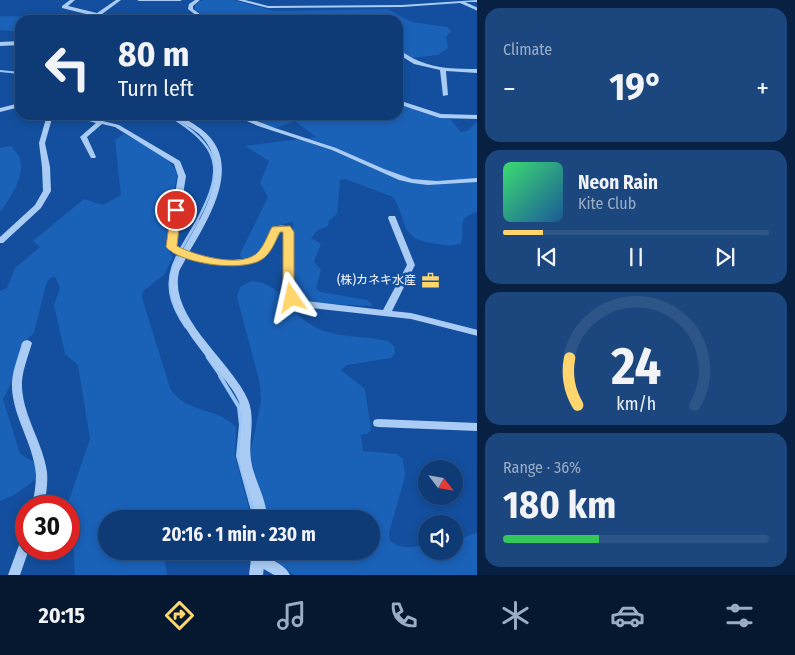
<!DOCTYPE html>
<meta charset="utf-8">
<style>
body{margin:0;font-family:"Fira Sans Condensed","Noto Sans JP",sans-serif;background:#1c467e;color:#f1f3f6;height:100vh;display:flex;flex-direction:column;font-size:19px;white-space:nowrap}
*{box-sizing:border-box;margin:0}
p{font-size:16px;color:#9badc5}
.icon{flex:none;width:28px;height:28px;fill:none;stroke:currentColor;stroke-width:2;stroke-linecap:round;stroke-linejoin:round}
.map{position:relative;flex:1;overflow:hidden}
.sheet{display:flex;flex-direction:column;gap:8px;padding:8px;background:#082041;width:318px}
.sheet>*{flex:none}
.hud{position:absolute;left:15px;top:15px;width:388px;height:105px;border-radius:15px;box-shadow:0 2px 8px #0003,0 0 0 1px #2e5588;background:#0e3b76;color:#f1f3f6;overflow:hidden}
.needle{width:32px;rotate:121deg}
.controls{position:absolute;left:418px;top:460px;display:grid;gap:10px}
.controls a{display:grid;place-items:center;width:45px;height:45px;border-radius:50%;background:#0e3b76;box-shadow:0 2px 8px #0003,0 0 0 1px #2e5588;font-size:25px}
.speed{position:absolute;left:15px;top:495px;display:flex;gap:10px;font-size:25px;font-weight:700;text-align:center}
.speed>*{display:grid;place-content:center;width:65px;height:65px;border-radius:50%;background:#0e3b76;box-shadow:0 2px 8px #0003,0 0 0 1px #2e5588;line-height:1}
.speed .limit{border:8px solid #d22;background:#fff;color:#111}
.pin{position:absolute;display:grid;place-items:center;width:42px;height:42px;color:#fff;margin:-21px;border:2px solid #fff;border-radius:50%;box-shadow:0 1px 5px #0007}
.me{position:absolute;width:55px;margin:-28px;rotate:349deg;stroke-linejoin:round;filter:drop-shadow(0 0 4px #0008)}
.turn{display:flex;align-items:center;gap:18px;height:105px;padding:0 20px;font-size:22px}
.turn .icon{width:65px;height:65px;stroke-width:2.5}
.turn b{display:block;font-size:35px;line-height:42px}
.big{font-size:38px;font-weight:700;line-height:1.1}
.sheet .card{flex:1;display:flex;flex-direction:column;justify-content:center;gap:8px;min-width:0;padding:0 18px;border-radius:15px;background:#1c467e}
.sheet .dial{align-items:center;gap:0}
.dial svg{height:130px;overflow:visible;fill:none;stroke:#2e5588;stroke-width:7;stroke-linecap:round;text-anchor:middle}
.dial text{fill:#f1f3f6;stroke:none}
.song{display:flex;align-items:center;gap:15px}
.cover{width:60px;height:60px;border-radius:8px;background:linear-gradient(135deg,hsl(140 70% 55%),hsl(210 70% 35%))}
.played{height:5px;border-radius:2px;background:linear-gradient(90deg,#ffd56d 15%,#2e5588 15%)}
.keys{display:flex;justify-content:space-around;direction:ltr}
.heat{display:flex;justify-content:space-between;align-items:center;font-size:28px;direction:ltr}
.charge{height:8px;border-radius:4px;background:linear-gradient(90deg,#34c759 36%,#2e5588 0)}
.trip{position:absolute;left:98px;top:510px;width:282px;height:50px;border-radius:25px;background:#0e3b76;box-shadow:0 2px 8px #0003,0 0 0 1px #2e5588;font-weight:700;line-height:50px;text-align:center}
.tabs{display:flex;height:80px;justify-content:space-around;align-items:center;background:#06182f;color:#9badc5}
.tabs .icon{width:35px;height:35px}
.tabs .current{color:#ffd56d}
.tabs b{font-size:22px;color:#f1f3f6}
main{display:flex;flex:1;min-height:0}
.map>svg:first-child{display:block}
</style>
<main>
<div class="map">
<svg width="478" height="575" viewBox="0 0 478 575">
<rect width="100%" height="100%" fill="#134f9e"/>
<g fill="#1a61b8">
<polygon points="203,0 233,0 274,11 387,9 412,22 447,27 451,31 446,37 448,48 438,55 411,58 398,49 398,20 210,20 194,9 196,3"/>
<polygon points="0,16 34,17 46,20 20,20 20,32 0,30"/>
<path d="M 398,104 L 451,120 L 461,132 L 467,131 L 477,122 L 477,212 C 454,219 466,228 461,243 C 454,247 446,245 438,244 C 398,239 410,225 393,197 L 345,179 L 340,180 L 337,214 L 329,221 L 328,226 L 318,230 L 311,238 L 321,244 L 314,262 L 321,270 L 316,289 L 321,292 L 367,300 L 372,304 L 372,306 L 312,303 L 296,297 L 292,289 L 293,222 L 272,227 C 264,240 260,260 241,258 L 240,254 L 268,197 L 260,183 L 269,161 L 245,146 L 316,137 L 295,121 L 276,128 L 259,123 L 267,115 L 398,115 Z"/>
<path d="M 124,134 C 138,142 177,159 177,176 L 165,245 L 173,257 L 164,275 L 143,291 L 142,298 L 170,388 C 185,414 220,407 236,428 L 235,456 L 251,516 L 250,519 L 106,519 L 106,551 L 163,551 L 167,575 L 75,575 L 73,544 L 69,541 L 67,506 L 90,439 L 78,365 L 65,354 L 54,305 L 60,288 L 56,278 L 52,277 L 47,281 L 34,333 L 23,343 L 14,378 L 3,399 L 20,454 L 34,462 L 37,478 L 16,494 L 0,501 L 0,291 L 7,288 L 15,268 L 40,247 L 33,241 L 84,199 L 103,205 L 121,195 L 115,140 Z"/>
<path d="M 11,146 C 14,150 19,155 20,159 C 25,177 10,199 0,212 L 0,148 Z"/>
<path d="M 251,281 C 285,284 286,311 313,326 C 337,339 363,335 388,341 L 394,346 L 395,353 L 391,358 L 347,365 L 341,370 L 365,389 L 371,430 L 367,434 L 361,435 L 363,451 L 397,454 L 403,459 L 405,476 L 389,533 L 390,541 C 402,550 412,547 426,545 L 426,551 L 454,551 L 454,541 C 463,539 468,534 477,533 L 477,575 L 294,575 L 272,559 L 267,551 L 371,551 L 371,519 L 266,519 L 250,455 L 261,401 L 260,384 L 237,297 L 240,287 Z"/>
</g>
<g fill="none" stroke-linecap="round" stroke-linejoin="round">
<polyline stroke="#9bc6f7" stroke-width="2" points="0,71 20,73"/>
<path stroke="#9bc6f7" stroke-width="2.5" d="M 168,115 C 220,146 226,167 197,221"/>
<g stroke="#9bc6f7" stroke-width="3">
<polyline points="181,249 198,220"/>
<path d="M 177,257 C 164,283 170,304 186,327"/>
<polyline points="207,357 221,377"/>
</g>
<g stroke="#9bc6f7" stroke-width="4">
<polyline points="220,376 239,407 241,425 238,456 255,518"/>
<polyline points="261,575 262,567"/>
</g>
<g fill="#a9cbf4" fill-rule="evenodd">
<polygon points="70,0 75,0 68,6 97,13 116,0 121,0 98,17 62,8 62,6"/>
<polygon points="137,0 182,0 180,1 139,1"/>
<polygon points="195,0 200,0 193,6 193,9 208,20 202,20 188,9 189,4"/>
<polygon points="237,0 245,0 268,6 402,5 478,0 478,2 465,2 478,8 478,11 460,3 402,7 268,8"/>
<polygon points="20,41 20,45 0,46 0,42"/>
<path d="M 398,50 C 405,53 411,58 419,61 C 437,69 458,69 478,69 L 478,73 L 446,71 L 448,95 L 443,96 L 440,70 L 414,64 L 398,54 Z"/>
<polygon points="398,100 441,114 478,115 478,119 440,118 398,104"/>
<polygon points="20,103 20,107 0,112 0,108"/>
<polygon points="47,115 53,115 45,143 50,167 51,191 41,208 3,243 0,243 0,237 35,205 43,191 42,167 39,143"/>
<path d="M 67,115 L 78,115 L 119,125 L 180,161 L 186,176 L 175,245 L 182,251 C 200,219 233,171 202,137 C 193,127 179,123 170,115 C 181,115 191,122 201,129 C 245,162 209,218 188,254 C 206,259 246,266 260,251 C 266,245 268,235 273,227 C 282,225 286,224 292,232 L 292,289 L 297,297 L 306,301 L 383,310 L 407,265 L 388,218 L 389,216 L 395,216 L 415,265 L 392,311 L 411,313 L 478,330 L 478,336 L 411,319 L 311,308 L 294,303 L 288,298 L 284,289 L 284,233 L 281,230 L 279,231 C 274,240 271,251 263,258 C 246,271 205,264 186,258 C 184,263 180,268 179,272 C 168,317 232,362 248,400 C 256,419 248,440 251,460 C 254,480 267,499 267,519 L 255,519 C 255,499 242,480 240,460 C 238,441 245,421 239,402 C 235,392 227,382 220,374 C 200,348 163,309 171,273 C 172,267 176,261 179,256 L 173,253 L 167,245 L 178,176 L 174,164 L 115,127 L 102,124 L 87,137 L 96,157 L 95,158 L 91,158 L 80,137 L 96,123 Z"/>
<polygon points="233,115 241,115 275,128 336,148 384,169 412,179 437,181 478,178 478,182 428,185 412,183 399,180 332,150 258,126"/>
<path d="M 27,340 L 30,341 L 32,343 C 28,357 21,373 22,388 C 24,418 43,443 47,472 C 48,484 46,495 44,506 L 32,506 C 34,496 36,486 36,475 C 34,445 14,419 12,389 C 11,373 18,358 22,343 L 24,341 Z"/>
<polygon points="378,419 478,423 478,431 378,427 374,426 373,423 374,420"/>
<polygon points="26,536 26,549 29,549 20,575 8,575 22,537"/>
<path d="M 252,551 L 264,551 L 263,557 C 273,559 286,566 290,575 L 274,575 L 262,568 L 261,575 L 249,575 Z"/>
</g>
</g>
<path fill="#ffd56d" stroke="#a68a47" d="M 176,207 L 181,210 L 177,246 C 194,255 239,268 256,254 C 264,247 267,236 272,227 L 290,226 L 294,232 L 294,289 L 298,298 L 297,301 L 288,301 L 283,289 L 283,232 L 280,232 C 275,242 271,254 261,260 C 241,272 181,264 166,247 L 171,210 Z"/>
<defs>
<symbol id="office-bare" viewBox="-9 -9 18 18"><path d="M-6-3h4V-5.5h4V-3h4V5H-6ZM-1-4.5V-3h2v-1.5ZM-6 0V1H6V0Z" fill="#ffd56d" stroke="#134f9e" stroke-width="2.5" paint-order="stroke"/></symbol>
</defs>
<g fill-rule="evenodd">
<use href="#office-bare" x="418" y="268" width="25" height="25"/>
</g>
<g text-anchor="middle" stroke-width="5" stroke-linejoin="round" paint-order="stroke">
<g font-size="12" fill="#fff" stroke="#134f9e" text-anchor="end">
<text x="416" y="284">(株)カネキ水産</text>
</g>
</g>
</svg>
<div class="controls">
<a><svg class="needle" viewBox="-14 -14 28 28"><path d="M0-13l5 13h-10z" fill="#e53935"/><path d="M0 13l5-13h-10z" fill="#9badc5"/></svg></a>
<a><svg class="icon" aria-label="sound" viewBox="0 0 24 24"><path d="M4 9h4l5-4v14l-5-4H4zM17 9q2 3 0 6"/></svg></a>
</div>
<div class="speed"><div class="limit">30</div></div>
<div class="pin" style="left:176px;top:210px;background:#d93025"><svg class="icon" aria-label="arrive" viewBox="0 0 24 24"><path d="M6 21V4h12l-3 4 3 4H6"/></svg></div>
<svg class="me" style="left:292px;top:298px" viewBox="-20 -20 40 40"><path d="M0-17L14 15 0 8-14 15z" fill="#ffd56d" stroke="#fff" stroke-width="4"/></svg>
<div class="trip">20:16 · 1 min · 230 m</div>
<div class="hud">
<div class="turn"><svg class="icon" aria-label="left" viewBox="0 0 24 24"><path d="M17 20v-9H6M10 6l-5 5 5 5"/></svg><div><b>80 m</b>Turn left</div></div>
</div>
</div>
<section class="sheet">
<div class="card"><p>Climate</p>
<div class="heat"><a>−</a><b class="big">19°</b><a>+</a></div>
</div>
<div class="card">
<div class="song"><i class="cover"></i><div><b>Neon Rain</b><p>Kite Club</p></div></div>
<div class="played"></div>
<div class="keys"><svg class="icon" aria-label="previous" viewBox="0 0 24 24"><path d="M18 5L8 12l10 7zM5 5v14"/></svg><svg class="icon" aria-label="pause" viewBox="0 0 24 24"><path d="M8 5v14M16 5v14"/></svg><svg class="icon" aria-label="next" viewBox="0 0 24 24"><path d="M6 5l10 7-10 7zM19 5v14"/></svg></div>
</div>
<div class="card dial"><svg viewBox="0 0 100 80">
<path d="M14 69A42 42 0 1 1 86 69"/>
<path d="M14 69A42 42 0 0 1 9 40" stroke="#ffd56d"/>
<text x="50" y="56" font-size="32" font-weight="700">24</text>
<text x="50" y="72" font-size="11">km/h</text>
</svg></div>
<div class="card"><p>Range · 36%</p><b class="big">180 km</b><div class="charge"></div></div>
</section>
</main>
<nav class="tabs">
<b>20:15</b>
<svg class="icon current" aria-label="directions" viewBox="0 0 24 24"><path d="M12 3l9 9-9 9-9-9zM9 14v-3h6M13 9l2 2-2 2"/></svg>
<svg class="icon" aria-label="music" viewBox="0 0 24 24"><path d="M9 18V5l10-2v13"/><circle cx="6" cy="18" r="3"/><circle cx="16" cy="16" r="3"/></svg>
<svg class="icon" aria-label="phone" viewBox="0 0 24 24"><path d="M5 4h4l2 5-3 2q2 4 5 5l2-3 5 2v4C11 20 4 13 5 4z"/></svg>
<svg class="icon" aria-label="climate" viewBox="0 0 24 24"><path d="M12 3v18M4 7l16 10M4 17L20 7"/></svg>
<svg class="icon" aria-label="car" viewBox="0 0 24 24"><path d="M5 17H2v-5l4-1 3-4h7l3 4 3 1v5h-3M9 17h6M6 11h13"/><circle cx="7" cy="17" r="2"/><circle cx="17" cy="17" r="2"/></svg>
<svg class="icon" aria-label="filters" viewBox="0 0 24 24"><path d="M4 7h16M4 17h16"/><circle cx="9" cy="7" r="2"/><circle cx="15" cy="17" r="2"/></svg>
</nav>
